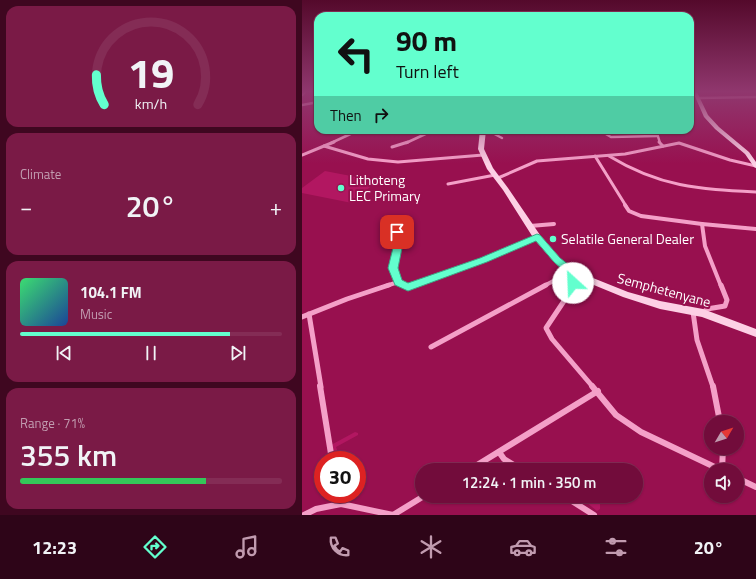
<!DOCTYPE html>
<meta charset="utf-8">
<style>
body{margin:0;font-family:"Titillium Web",sans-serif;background:#7a1a46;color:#f1f3f6;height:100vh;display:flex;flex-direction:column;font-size:15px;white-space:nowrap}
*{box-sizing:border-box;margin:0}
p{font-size:13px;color:#c19baf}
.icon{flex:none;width:22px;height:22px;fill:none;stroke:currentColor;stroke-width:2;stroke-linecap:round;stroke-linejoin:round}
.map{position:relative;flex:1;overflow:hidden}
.sheet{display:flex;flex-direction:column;gap:6px;padding:6px;background:#3f0720;width:302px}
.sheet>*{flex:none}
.top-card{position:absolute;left:12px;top:12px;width:380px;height:122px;border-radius:12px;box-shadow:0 1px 3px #0004,0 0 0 1px #842c55;background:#63ffce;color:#111;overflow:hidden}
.needle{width:26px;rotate:51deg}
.fabs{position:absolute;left:402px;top:415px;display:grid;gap:8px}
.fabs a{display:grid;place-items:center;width:40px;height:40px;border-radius:50%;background:#720c3b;box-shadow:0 1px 3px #0004,0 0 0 1px #842c55;font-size:20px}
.speed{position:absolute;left:12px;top:451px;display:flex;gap:8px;font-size:20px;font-weight:700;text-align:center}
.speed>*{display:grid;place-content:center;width:52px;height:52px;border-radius:50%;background:#720c3b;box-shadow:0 1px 3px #0004,0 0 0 1px #842c55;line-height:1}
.speed .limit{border:6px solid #d22;background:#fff;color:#111}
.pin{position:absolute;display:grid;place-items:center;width:34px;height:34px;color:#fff;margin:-17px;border-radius:8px;box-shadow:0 2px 6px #0006}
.me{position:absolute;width:44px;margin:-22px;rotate:335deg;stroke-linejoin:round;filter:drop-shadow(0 0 3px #0008)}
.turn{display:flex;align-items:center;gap:14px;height:84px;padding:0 16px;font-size:18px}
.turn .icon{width:52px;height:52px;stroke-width:2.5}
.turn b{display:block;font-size:28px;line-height:34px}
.then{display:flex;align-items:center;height:38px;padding:0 16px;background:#0003;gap:8px;font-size:15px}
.big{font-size:30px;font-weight:600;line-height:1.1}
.sheet .card{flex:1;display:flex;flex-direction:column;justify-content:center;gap:6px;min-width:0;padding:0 14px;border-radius:12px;background:#7a1a46}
.sheet .dial{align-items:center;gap:0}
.dial svg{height:104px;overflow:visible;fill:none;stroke:#842c55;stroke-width:7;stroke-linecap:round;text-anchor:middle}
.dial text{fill:#f1f3f6;stroke:none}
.song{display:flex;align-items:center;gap:12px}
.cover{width:48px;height:48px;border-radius:6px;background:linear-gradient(135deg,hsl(140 70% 55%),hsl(220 70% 35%))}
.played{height:4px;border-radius:2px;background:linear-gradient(90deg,#63ffce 80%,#842c55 80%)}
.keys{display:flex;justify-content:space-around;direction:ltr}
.heat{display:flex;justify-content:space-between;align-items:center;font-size:22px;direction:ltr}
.charge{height:6px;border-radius:3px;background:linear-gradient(90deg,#34c759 71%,#842c55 0)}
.trip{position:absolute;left:113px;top:463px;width:228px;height:40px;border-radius:20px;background:#720c3b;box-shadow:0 1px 3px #0004,0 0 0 1px #842c55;font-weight:600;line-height:40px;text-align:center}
.dock{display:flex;height:64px;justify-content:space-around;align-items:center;background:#2e0518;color:#c19baf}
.dock .icon{width:28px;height:28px}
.dock .on{color:#63ffce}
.dock b{font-size:18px;color:#f1f3f6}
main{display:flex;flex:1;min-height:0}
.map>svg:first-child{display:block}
</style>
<main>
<section class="sheet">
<div class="card dial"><svg viewBox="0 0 100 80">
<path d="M14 69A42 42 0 1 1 86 69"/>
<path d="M14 69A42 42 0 0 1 8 46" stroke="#63ffce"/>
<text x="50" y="56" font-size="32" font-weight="700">19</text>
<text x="50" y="72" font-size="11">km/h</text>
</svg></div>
<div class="card"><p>Climate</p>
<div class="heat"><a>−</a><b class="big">20°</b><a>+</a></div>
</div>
<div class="card">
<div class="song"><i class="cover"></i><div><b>104.1 FM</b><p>Music</p></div></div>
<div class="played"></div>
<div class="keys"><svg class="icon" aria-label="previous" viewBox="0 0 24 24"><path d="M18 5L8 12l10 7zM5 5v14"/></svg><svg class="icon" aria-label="pause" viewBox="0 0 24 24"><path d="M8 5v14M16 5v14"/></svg><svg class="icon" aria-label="next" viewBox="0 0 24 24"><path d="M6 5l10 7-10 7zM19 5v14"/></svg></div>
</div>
<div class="card"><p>Range · 71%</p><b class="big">355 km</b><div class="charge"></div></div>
</section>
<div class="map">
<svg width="454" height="515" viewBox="0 0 454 515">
<rect width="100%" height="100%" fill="#98104f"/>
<g fill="#b21761">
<polygon points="23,171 75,181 50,203 0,193 0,188"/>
<polygon points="53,432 56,433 56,435 34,447 38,459 39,460 32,460 29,445"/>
<polygon points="285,496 298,496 298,509 295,511 284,502 283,498"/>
</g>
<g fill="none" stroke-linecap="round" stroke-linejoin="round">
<g stroke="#f4a0c8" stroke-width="2.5">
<polyline points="0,95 3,92"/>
<polyline points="397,98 454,97"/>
<polyline points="0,105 16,102"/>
<polyline points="181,130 187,131 200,138"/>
<polyline points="297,130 309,137 355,136"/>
<polyline points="354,130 358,143"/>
<polyline points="29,143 57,130"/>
<polyline points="104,143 132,130"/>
</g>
<g stroke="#f4a0c8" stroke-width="3">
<polyline points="357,142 361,146"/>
<polyline points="22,146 32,142"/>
<polyline points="90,147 106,142"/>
<polyline points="0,155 22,146 66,159 96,162 181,155"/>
<polyline points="293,156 324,206"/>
<path d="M 307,156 C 358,187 396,189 454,192"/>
<polyline points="196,178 235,161 323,154 377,143 428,160 454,166"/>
<polyline points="146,184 193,175"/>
</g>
<g stroke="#f4a0c8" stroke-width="4">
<polyline points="323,205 327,211 339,216 400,224"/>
<polyline points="96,223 95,248 91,268 96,282"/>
<polyline points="228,226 252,224"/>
<polyline points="84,286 96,282 104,286"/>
<polyline points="109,286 171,264 235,237"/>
<polyline points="242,286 268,272"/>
<polyline points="269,286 273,275"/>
<polyline points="419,286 403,246 400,224 454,229"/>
</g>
<g stroke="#f4a0c8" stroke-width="5">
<polyline points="102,285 106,287 112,285"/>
<polyline points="270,285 266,295 244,328 250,339 291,387"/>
<polyline points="391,312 395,340 411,387"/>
<polyline points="401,313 405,309 423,306 425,300 419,285"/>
<polyline points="7,314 19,387"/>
<polyline points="0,317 45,299 87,285"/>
<polyline points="129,347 244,285"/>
</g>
<g stroke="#f4a0c8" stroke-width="6">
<polyline points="18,386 30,460"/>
<polyline points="290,386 314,415 339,432 419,470"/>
<polyline points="411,386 418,422"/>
<polyline points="197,452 202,459 220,470"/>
<polyline points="167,470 296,391"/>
<polyline points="420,470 421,448"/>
<polyline points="435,478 454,487"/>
<polyline points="37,494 39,504"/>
<polyline points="262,496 292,515"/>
<polyline points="2,515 14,509 39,504 91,515 122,496"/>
</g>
<g fill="#fdd0e5" fill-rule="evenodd">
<polygon points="391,92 395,92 406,115 417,127 447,152 454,162 454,168 452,167 443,154 413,129 402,117"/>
<polygon points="178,130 184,130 182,149 191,168 206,188 238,235 258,258 271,270 326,292 358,301 401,309 454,329 454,337 400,317 358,309 321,297 265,274 252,262 232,239 201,190 185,169 176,149"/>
</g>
</g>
<linearGradient id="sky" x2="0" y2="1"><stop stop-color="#54092b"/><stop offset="0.56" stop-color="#90376e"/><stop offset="1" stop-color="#90376e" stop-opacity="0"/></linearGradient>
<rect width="454" height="164" fill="url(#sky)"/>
<polygon fill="#63ffce" stroke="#40a686" points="95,229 99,232 100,248 96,268 100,280 106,283 178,258 235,234 238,235 258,258 276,272 277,275 274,286 267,286 266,283 268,276 252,262 234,241 185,262 106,291 93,285 86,268 91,248 90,232"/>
<g fill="#63ffce" stroke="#98104f" stroke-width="1.5">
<circle cx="39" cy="188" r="4"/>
<circle cx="251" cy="239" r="4"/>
</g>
<g text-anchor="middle" stroke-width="4" stroke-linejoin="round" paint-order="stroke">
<g font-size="14" fill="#fff" stroke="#98104f" text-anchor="start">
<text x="47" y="185">Lithoteng<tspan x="47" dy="16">LEC Primary</tspan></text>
<text x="259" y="244">Selatile General Dealer</text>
</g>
<g font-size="14" fill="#fff" stroke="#98104f">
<text transform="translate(362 290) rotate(15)" y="5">Semphetenyane</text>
</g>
</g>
</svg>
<div class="fabs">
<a><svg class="needle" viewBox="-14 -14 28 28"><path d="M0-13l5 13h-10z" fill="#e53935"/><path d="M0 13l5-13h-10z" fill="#c19baf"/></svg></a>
<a><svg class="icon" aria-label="sound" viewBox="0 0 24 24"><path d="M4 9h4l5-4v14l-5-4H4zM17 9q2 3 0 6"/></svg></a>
</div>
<div class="speed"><div class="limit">30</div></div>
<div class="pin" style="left:95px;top:232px;background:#d93025"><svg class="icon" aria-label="arrive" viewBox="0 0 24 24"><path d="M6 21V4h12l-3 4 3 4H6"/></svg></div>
<svg class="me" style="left:271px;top:283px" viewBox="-20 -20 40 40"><circle r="19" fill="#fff"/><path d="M0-13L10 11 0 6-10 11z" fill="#63ffce"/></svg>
<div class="trip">12:24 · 1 min · 350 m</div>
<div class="top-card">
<div class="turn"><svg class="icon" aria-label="left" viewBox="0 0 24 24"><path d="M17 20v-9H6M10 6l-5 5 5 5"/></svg><div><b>90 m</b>Turn left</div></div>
<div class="then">Then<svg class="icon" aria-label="right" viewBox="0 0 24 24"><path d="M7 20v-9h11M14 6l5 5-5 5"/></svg></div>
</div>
</div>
</main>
<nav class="dock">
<b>12:23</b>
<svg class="icon on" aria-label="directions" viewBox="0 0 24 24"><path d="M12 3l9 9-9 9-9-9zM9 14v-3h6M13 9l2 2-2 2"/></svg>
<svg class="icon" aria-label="music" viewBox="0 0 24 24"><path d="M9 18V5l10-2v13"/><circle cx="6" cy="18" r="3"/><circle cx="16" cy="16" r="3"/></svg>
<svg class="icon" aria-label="phone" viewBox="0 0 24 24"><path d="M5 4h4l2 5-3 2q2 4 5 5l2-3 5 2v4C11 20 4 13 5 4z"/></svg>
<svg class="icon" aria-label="climate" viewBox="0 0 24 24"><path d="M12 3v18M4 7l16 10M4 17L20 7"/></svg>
<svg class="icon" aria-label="car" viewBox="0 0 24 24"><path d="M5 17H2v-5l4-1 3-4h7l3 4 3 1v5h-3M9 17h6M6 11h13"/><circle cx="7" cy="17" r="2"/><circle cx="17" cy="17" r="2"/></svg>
<svg class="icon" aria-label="filters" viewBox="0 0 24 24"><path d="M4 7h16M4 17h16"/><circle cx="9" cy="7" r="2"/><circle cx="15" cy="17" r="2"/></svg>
<b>20°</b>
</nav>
